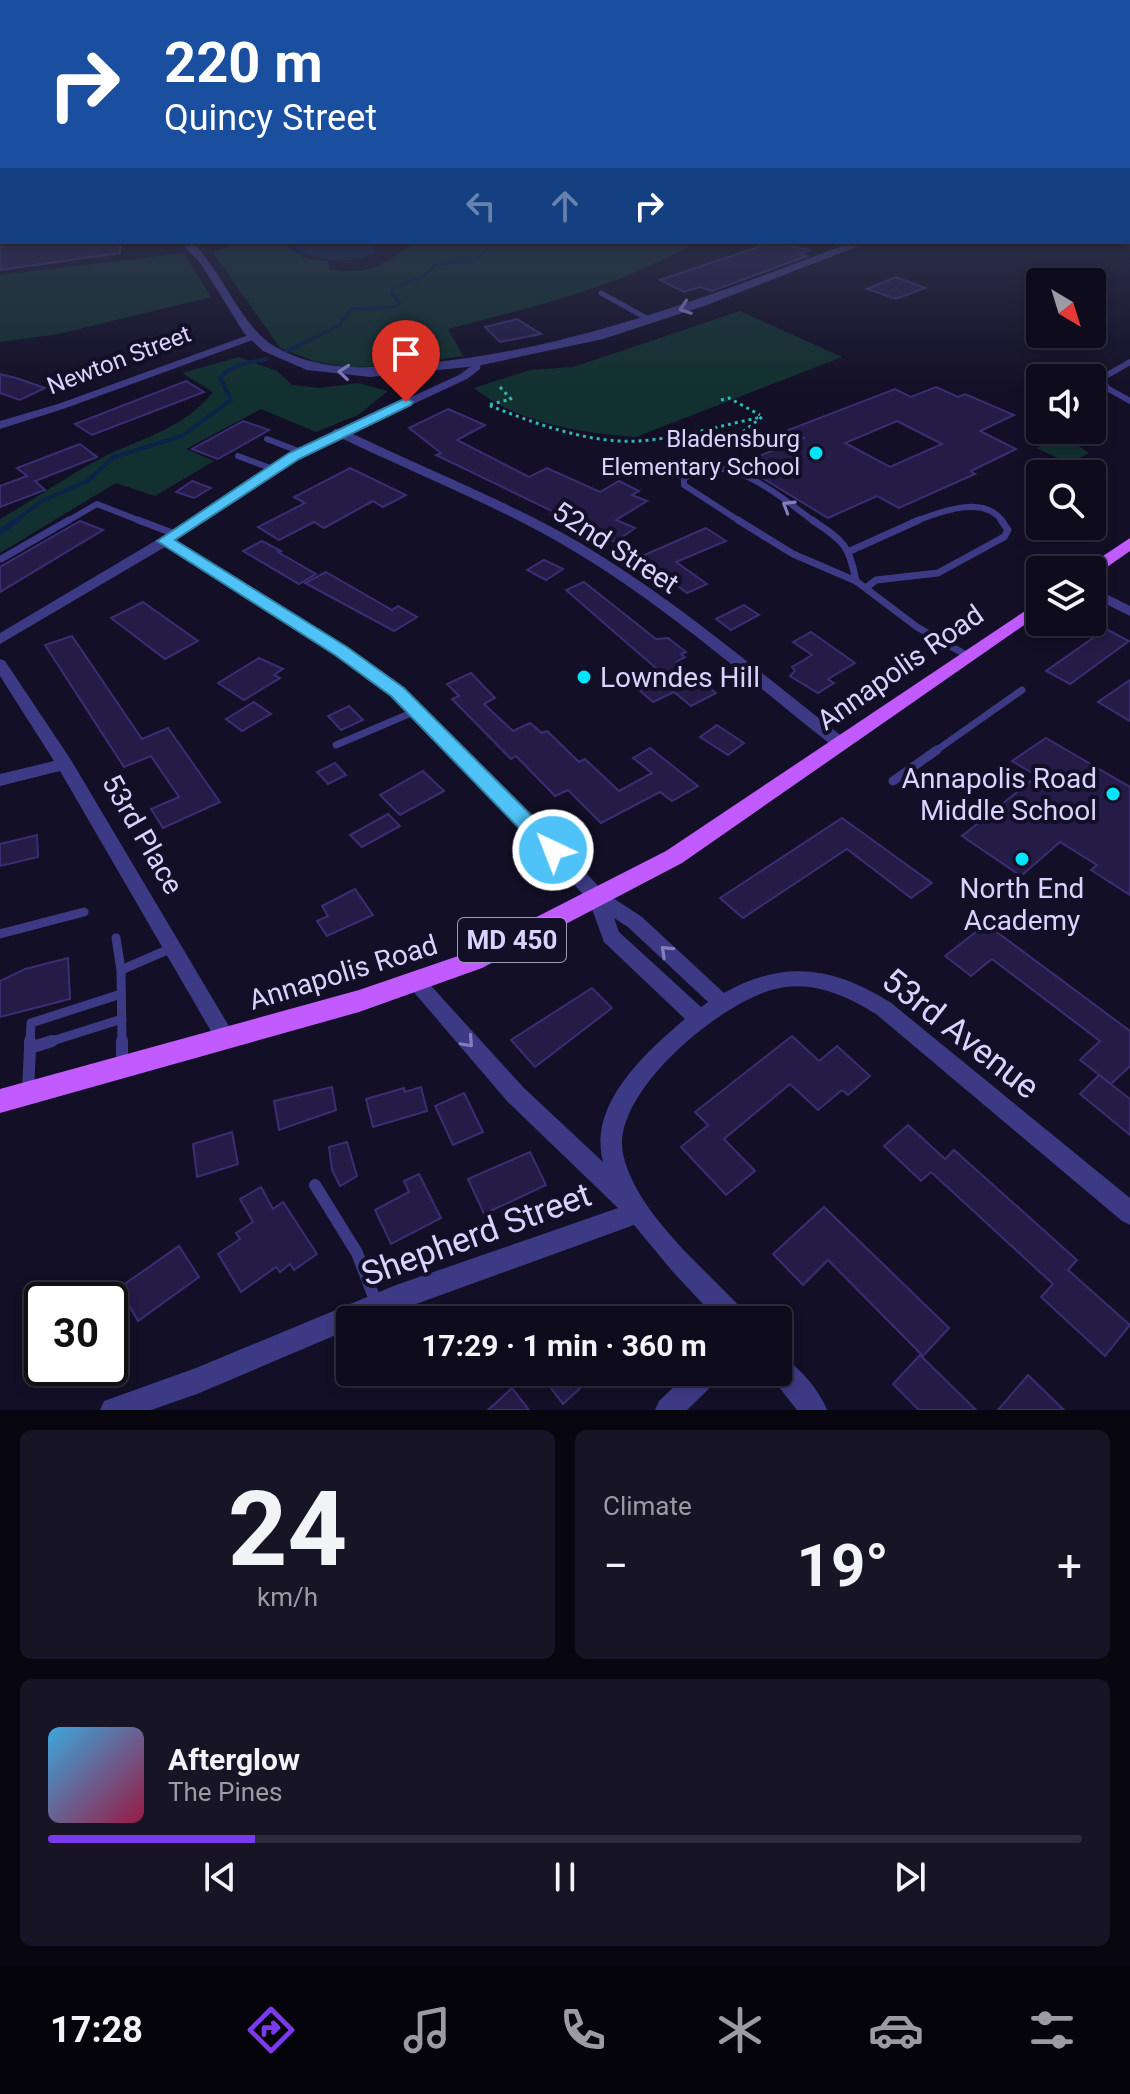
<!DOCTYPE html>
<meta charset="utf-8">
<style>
body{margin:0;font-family:Roboto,sans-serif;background:#171425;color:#f1f3f6;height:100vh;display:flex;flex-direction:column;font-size:30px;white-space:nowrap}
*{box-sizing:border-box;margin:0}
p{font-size:26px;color:#9b9ba3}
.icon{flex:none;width:44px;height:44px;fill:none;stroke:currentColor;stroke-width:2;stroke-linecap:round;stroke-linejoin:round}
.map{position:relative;height:1410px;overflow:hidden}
.drawer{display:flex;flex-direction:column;gap:20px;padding:20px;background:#08060f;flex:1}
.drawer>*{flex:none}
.banner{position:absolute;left:0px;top:0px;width:1130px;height:244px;box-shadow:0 4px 12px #0003,0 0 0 2px #2e2b3b;background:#1a4fa0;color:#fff;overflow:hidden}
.needle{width:52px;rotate:142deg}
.tools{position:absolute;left:1026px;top:268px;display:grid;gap:16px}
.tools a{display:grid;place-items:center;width:80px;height:80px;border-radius:8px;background:#0e0b1c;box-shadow:0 4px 12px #0003,0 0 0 2px #2e2b3b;font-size:40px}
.speed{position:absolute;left:24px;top:1282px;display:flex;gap:16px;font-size:40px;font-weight:700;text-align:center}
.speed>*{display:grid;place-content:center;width:104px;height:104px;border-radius:50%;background:#0e0b1c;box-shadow:0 4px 12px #0003,0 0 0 2px #2e2b3b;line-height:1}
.speed .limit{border:4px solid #111;border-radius:12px;background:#fff;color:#111}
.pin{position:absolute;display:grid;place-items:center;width:68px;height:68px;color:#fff;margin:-82px -34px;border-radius:50% 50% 50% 0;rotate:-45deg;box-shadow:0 0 8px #0007}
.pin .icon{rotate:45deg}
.me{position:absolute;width:88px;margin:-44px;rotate:317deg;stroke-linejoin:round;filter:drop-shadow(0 0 6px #0008)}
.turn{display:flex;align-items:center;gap:28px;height:168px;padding:0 32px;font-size:36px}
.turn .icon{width:104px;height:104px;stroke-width:2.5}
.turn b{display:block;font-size:56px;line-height:68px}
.lanes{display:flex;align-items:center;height:76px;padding:0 32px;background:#0003;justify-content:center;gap:40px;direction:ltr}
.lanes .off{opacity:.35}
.big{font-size:60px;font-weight:700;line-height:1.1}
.drawer .card{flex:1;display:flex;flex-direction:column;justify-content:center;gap:12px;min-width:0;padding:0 28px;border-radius:12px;background:#171425}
.drawer .dial{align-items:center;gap:0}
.dial b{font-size:104px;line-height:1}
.song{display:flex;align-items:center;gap:24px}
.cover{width:96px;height:96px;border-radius:12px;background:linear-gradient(135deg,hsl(200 70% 55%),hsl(340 70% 35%))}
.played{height:8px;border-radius:4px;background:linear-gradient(90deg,#7c3aed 20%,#2e2b3b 20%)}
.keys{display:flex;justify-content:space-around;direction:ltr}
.heat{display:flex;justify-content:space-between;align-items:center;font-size:44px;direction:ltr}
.drawer .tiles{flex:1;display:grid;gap:20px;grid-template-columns:1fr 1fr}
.card:last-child{grid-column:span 2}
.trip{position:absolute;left:336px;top:1306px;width:456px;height:80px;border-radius:8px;background:#0e0b1c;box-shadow:0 4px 12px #0003,0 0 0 2px #2e2b3b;font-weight:700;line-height:80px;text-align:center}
.menu{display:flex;height:128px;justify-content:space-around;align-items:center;background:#06040b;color:#9b9ba3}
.menu .icon{width:56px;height:56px}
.menu .on{color:#7c3aed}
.menu b{font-size:36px;color:#f1f3f6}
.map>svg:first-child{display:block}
</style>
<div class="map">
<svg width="1130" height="1410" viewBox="0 0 1130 1410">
<rect width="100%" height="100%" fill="#130f26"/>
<g fill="#12302f">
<path d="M 241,242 L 291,242 L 287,247 L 305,258 L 328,261 L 329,269 C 373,276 382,264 417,242 L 696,242 C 620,287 534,307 448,329 L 463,356 L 396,366 L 348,367 L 316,362 L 280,348 L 213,252 Z"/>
<polygon points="184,253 211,297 58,334 0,342 0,275"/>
<path d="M 740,311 L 842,357 L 636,437 C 583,433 516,423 474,388 L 530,370 L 573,367 Z"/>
<path d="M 239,357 L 277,371 L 292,385 L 319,388 L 358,383 L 388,391 L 358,415 L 316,432 L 261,409 L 186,449 L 214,461 L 155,496 L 116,483 L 0,553 L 0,519 C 36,499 71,473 107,455 C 146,437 185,427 213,392 L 182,373 Z"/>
<polygon points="1065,437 1089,453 1069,463 1036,448"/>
</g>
<path fill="#0c2248" d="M 295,242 L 382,242 L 373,248 L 375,251 C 357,267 315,261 296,249 Z"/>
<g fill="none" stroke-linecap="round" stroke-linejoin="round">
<polyline stroke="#0c2248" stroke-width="3" points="310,340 340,325 351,309 395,307 400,303 392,294 393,288 422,277 436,264 475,260 487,249 485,242"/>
<g stroke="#0c2248" stroke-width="4">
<polyline points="285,352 314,338"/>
<path d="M 14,522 L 42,501 L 86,482 L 114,457 L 182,436 L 231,400 L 220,378 C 233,364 249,362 267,359"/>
</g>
<polyline stroke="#0c2248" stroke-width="6" points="0,532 17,520"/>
</g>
<g fill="#241b47" stroke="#3b2d73" stroke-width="2" fill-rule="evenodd">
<polygon points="0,242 120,242 120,253 0,270"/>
<polygon points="773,242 809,250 800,254 807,256 712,291 700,287 684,292 660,280"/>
<polygon points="896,277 925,288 896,299 867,289"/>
<polygon points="517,319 541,334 500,342 485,327"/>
<polygon points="0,374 16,378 45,388 20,400 0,393"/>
<polygon points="186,381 204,392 92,435 75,424"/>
<path d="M 936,387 L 958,397 L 965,394 L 1014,415 L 980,431 L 1016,449 L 971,471 L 975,474 L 899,508 L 877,496 L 828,518 L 739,464 L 804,438 L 788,430 L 895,389 L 911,397 ZM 897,421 L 942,444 L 890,467 L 845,443 Z"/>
<polygon points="448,409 485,425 457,440 529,477 547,468 600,492 619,481 639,491 632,495 647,501 616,520 635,528 615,542 571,521 567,523 551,515 554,512 436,455 441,453 409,428"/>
<polygon points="243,421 269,430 218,459 192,449"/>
<polygon points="80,444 97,457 35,481 45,490 0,507 0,486 27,476 17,468"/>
<polygon points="350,468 406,495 383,507 373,501 324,528 314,522 279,540 258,527 305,503 294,497"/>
<polygon points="192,481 211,488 194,498 176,492"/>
<polygon points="80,521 103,530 0,592 0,567"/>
<polygon points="706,528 726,541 676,562 707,584 687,593 640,557"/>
<polygon points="262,541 281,551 278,552 316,574 299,584 243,551"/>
<polygon points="544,560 563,569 546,580 527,570"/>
<polygon points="326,572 392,610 398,606 417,617 394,631 305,583"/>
<polygon points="584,582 656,639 668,638 686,652 681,654 685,657 676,662 716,693 691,706 674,692 653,702 640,691 665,676 566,590"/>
<polygon points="143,602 198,641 165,659 111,618"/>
<polygon points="744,605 759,615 731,630 716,619"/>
<polygon points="1106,629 1129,641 1070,684 1046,671"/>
<polygon points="811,632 855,663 828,679 834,683 818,693 790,676 795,671 792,667 812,655 793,642"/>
<polygon points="72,636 142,739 168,728 220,802 163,828 151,809 179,797 151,756 124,767 45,645"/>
<polygon points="259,658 283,669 274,675 280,678 244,700 218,683"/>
<polygon points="471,673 495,698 484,704 513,731 530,723 542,733 547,731 579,762 585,759 619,791 652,773 633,758 650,748 698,786 672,801 660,792 601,823 568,790 555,796 516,756 511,759 452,699 459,696 447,684"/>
<polygon points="1130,680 1130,721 1098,702"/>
<polygon points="254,702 271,714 242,731 226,719"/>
<polygon points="349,706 363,720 341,730 328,716"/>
<polygon points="717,725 744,743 728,755 700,737"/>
<polygon points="1046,738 1130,787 1130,895 1091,870 1097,865 1060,842 1021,876 962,836 1037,776 1012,761"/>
<polygon points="335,763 346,775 328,784 317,772"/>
<polygon points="423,771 444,791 400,815 380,795"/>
<polygon points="388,814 400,826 362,847 350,835"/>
<polygon points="842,818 932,883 911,898 847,849 743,918 720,898"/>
<polygon points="37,835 38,857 0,866 0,844"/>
<polygon points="355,889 373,915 327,936 317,921 328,916 322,906"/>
<polygon points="986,924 1130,1031 1130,1066 1111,1084 1080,1060 1100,1041 992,959 971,976 945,956"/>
<polygon points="68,958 70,999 0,1017 0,981 25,969"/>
<polygon points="592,988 612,1008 535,1067 511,1040"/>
<polygon points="792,1036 819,1061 837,1046 870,1076 848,1095 842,1090 818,1110 790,1084 724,1139 755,1171 726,1195 681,1147 708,1125 695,1112"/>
<polygon points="1099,1075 1130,1099 1130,1135 1080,1094"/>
<polygon points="332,1087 336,1110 279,1130 274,1101"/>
<polygon points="421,1087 427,1111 373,1127 366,1099 404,1088 405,1092"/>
<polygon points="464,1093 483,1132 453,1145 435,1106"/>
<polygon points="908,1125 945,1159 954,1150 1077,1260 1068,1270 1130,1325 1105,1356 1041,1297 1053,1284 931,1172 921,1181 884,1146"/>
<polygon points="232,1132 238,1164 197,1177 193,1144"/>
<polygon points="347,1142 357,1176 340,1186 332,1170 329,1147"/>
<polygon points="530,1152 546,1185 484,1214 468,1179"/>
<polygon points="419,1174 441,1218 391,1244 375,1210 409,1192 404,1181"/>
<polygon points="261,1187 273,1209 283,1202 317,1254 294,1270 290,1264 280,1272 276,1267 241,1292 218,1254 240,1239 236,1233 253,1222 240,1199"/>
<polygon points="824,1207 949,1328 923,1356 828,1260 803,1285 773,1254"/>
<polygon points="179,1246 199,1277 138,1321 119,1288"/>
<polygon points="920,1355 976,1410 919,1410 893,1384"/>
<polygon points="539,1372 598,1372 563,1404"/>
<polygon points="1028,1375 1064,1410 998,1410"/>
<polygon points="512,1388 529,1410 488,1410"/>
</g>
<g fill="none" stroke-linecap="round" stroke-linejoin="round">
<g stroke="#2fb8b0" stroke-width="3" stroke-dasharray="3 4" stroke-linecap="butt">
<path d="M 500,387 L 511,399 L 488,405 C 534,423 589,444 639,441 C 681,438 722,425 762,417 L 722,448"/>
<polyline points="721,400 729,398 760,415"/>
</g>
<polyline stroke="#3d3a85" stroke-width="5" points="601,293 650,320"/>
<g stroke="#3d3a85" stroke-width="6">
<polyline points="1130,362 1102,378 1107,388 1130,401"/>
<polyline points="267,439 301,452"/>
<polyline points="238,456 273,469"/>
<polyline points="66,522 97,504 143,522"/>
<path d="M 741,522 L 684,485 L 684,479 C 724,445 782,499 815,522"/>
<path d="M 913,522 C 938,513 984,493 1003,522"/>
</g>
<g stroke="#3d3a85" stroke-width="7">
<polyline points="138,520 175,534"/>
<polyline points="738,520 793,554 856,581"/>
<path d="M 812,520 C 843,541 849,544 856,581"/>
<polyline points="850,551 919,520"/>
<polyline points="1,559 69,520"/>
<polyline points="856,581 917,627 968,656"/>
<polyline points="867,587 876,580 938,573 1004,537 1008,530 1001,520"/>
<polyline points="336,745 416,711"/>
<polyline points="934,752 1022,690"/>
</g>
<g stroke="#3d3a85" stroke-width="9">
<polyline points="893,781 937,750"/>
<polyline points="0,934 84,912"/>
<polyline points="116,938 121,970"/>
<polyline points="30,1043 31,1023 121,994"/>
<polyline points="46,1043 122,1019"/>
<polyline points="122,1043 121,970 172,948"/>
</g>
<g stroke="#3d3a85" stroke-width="12">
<polyline points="122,1041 122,1065"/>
<polyline points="30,1048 30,1041"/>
<polyline points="28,1092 30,1048 52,1041"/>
<polyline points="315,1185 357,1253 377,1305"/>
</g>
<g fill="#3d3a85" fill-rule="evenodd">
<rect x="0" y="229" width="2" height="6"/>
<polygon points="254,333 258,334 258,338 66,408 0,429 0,421 58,404"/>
<path d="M 473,360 L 481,360 L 480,369 L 467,379 L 351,433 C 428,470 508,501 582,544 C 676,600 760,673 847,740 L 849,744 L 847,748 L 835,748 C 749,680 666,606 572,550 C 498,506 418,475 341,438 L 305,455 L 174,541 L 346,648 L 404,688 L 504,787 L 604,892 L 642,917 L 724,993 C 785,959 833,967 890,1002 L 1130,1198 L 1130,1225 L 1122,1221 L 876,1014 C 848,997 819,983 785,987 C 729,994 610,1091 623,1154 C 636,1213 704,1268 744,1311 L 748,1320 L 718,1320 L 673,1272 L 634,1225 L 372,1320 L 350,1320 L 350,1329 L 197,1394 L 151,1410 L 100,1410 L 104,1401 L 196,1368 L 396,1285 L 618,1208 L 507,1101 L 406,983 L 409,977 L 416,975 L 423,977 L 523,1087 L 603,1162 C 588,1104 645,1053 685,1019 L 604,942 L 589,901 L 492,795 L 392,696 L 336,654 L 165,547 L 0,644 L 0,633 L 160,538 L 297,449 L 333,433 L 334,429 L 341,429 L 459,375 L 470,367 ZM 614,918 L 628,927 L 708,1002 L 701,1007 L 619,932 Z"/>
<polygon points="1092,587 1130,606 1130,616 1092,597"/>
<polygon points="0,659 5,661 71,760 233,1033 237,1039 233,1045 226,1048 219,1045 60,771 0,786 0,774 54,761 0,676"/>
<path d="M 778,1355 C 797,1363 820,1391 827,1410 L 797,1410 L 767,1372 L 778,1372 Z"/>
<polygon points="689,1372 721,1372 717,1381 687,1410 655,1410 659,1401"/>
</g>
<path fill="#3d3a85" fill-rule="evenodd" d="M 180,242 L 192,242 C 222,271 241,326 274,346 C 321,374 376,368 428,363 C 577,348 714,294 853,242 L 869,242 L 707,305 L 603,339 L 477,366 L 370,377 L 307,370 L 263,351 L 244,333 L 201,264 Z"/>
<g fill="#c25bff" fill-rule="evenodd">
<rect x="1128" y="220" width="2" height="6"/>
<polygon points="1130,538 1130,551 1097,574 1082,570"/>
<polygon points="1040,601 1040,614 682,863 482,968 359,1012 0,1113 0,1089 359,990 464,954 666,851"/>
</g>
</g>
<defs><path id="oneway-chevron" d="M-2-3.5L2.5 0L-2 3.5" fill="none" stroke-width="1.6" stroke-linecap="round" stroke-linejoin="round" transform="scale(2)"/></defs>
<g stroke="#837fbc">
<use href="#oneway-chevron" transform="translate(685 308) rotate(161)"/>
<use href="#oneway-chevron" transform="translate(344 372) rotate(-175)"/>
<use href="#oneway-chevron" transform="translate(788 506) rotate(-148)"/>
<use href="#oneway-chevron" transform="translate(666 951) rotate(-137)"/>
<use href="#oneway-chevron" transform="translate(468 1042) rotate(48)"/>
</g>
<linearGradient id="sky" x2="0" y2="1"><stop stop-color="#0a0815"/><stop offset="0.5" stop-color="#333752"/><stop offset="1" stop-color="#333752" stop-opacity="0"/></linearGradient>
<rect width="1130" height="392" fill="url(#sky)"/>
<polygon fill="#4fc3f7" stroke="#337fa1" stroke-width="2" points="406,398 413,402 411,405 299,459 175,540 347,647 404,688 561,845 564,850 561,856 546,856 391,696 335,655 157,541 289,453"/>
<g fill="#00e5ff" stroke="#130f26" stroke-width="3">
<circle cx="816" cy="453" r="8"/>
<circle cx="584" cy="677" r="8"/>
<circle cx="1113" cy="794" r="8"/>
<circle cx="1022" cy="859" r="8"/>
</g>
<g text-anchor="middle" stroke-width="8" stroke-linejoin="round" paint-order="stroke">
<g font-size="24" fill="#d9d4ff" stroke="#130f26">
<text transform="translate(119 360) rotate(-21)" y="8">Newton Street</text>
</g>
<g font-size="24" fill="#d9d4ff" stroke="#130f26" text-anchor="end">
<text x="800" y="447">Bladensburg<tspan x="800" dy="28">Elementary School</tspan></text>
</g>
<rect fill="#130f26" stroke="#9e99be" stroke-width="2" x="458" y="918" width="108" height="44" rx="6"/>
<g font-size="26" font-weight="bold" fill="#d9d4ff">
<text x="512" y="949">MD 450</text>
</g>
<g font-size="28" fill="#d9d4ff" stroke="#130f26">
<text transform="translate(616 547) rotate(33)" y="10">52nd Street</text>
<text transform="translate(900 667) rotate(-35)" y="10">Annapolis Road</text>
<text transform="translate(143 834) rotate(60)" y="10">53rd Place</text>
<text transform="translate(343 972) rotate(-17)" y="10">Annapolis Road</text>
</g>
<g font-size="28" fill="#d9d4ff" stroke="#130f26" text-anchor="start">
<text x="600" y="687">Lowndes Hill</text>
<text x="1097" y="788" text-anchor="end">Annapolis Road<tspan x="1097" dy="32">Middle School</tspan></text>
<text x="1022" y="898" text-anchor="middle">North End<tspan x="1022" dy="32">Academy</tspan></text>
</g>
<g font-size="34" fill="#d9d4ff" stroke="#130f26">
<text transform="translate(961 1033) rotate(38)" y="12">53rd Avenue</text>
<text transform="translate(476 1234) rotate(-20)" y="12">Shepherd Street</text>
</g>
</g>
</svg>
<div class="tools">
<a><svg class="needle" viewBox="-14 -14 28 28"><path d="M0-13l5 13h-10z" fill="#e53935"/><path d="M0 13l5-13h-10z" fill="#9b9ba3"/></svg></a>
<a><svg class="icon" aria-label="sound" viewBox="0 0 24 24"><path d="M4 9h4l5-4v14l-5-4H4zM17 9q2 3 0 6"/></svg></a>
<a><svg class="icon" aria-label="search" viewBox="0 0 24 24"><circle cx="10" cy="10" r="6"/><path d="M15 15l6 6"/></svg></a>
<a><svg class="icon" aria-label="layers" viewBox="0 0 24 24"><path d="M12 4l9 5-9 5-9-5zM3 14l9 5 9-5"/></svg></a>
</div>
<div class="speed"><div class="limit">30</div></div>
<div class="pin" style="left:406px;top:402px;background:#d93025"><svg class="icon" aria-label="arrive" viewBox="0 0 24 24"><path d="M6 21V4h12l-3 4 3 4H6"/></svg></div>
<svg class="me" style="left:553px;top:850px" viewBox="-20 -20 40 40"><circle r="17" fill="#4fc3f7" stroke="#fff" stroke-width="3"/><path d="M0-11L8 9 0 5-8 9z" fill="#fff"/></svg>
<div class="trip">17:29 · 1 min · 360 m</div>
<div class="banner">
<div class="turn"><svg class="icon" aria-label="right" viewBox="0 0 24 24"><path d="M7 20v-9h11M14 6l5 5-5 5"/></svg><div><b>220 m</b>Quincy Street</div></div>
<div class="lanes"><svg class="icon off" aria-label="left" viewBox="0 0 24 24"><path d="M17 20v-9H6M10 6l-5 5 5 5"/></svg><svg class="icon off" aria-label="ahead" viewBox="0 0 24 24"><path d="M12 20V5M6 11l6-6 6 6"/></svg><svg class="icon" aria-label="right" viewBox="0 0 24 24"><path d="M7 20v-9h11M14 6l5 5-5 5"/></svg></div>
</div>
</div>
<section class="drawer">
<div class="tiles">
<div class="card dial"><b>24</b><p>km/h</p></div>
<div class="card"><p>Climate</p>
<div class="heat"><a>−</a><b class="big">19°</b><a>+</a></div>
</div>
<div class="card">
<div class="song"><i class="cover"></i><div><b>Afterglow</b><p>The Pines</p></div></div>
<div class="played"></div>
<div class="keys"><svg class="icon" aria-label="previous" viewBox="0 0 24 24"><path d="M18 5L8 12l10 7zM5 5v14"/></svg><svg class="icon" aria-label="pause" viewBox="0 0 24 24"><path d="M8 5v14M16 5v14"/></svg><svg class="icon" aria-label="next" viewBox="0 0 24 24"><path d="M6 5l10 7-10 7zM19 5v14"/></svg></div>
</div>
</div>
</section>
<nav class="menu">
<b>17:28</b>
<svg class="icon on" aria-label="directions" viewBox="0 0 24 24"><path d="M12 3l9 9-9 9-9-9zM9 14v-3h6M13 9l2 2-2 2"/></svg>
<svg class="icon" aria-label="music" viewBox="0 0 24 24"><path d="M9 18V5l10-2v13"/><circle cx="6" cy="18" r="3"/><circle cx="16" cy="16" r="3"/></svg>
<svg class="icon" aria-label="phone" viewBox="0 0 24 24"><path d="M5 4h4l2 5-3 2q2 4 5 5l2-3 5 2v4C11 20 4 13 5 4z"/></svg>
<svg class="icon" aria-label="climate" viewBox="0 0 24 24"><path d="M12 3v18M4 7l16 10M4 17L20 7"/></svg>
<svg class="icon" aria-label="car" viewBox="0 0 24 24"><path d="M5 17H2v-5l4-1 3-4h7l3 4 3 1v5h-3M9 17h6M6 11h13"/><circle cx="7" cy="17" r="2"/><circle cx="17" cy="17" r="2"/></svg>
<svg class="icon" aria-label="filters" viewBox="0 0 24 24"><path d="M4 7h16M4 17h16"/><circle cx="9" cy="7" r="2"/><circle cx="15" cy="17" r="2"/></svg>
</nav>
